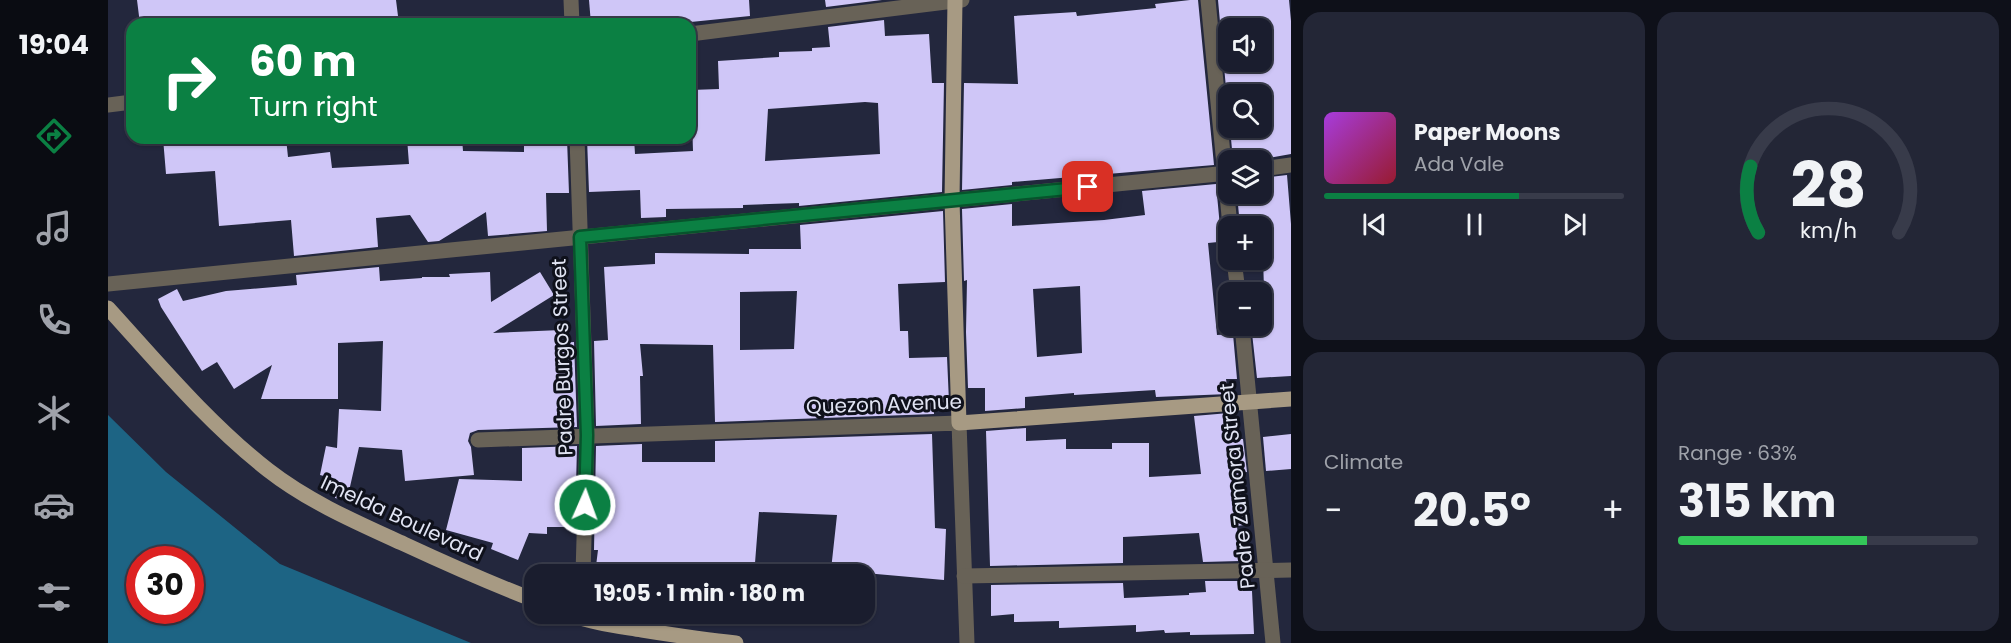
<!DOCTYPE html>
<meta charset="utf-8">
<style>
body{margin:0;font-family:Poppins,sans-serif;background:#232636;color:#f1f3f6;height:100vh;display:flex;flex-direction:column;font-size:22px;white-space:nowrap}
*{box-sizing:border-box;margin:0}
p{font-size:20px;color:#9fa2aa}
.icon{flex:none;width:33px;height:33px;fill:none;stroke:currentColor;stroke-width:2;stroke-linecap:round;stroke-linejoin:round}
.map{position:relative;flex:1;overflow:hidden}
.side{display:flex;flex-direction:column;gap:12px;padding:12px;background:#0e1019;width:720px}
.side>*{flex:none}
.banner{position:absolute;left:18px;top:18px;width:570px;height:126px;border-radius:18px;box-shadow:0 2px 4px #0004,0 0 0 2px #383b4a;background:#0b8043;color:#fff;overflow:hidden}
.fabs{position:absolute;left:1110px;top:18px;display:grid;gap:12px}
.fabs a{display:grid;place-items:center;width:54px;height:54px;border-radius:12px;background:#1a1d2e;box-shadow:0 2px 4px #0004,0 0 0 2px #383b4a;font-size:30px}
.speed{position:absolute;left:18px;top:546px;display:flex;gap:12px;font-size:30px;font-weight:700;text-align:center}
.speed>*{display:grid;place-content:center;width:78px;height:78px;border-radius:50%;background:#1a1d2e;box-shadow:0 2px 4px #0004,0 0 0 2px #383b4a;line-height:1}
.speed .limit{border:9px solid #d22;background:#fff;color:#111}
.pin{position:absolute;display:grid;place-items:center;width:51px;height:51px;color:#fff;margin:-26px;border-radius:12px;box-shadow:0 3px 9px #0006}
.me{position:absolute;width:66px;margin:-33px;rotate:2deg;stroke-linejoin:round;filter:drop-shadow(0 0 4px #0008)}
.turn{display:flex;align-items:center;gap:21px;height:126px;padding:0 24px;font-size:27px}
.turn .icon{width:78px;height:78px;stroke-width:2.5}
.turn b{display:block;font-size:42px;line-height:51px}
.big{font-size:45px;font-weight:700;line-height:1.1}
.side .tile{flex:1;display:flex;flex-direction:column;justify-content:center;gap:9px;min-width:0;padding:0 21px;border-radius:18px;background:#232636}
.side .dial{align-items:center;gap:0}
.dial svg{height:156px;overflow:visible;fill:none;stroke:#383b4a;stroke-width:7;stroke-linecap:round;text-anchor:middle}
.dial text{fill:#f1f3f6;stroke:none}
.song{display:flex;align-items:center;gap:18px}
.cover{width:72px;height:72px;border-radius:9px;background:linear-gradient(135deg,hsl(280 70% 55%),hsl(350 70% 35%))}
.played{height:6px;border-radius:3px;background:linear-gradient(90deg,#0b8043 65%,#383b4a 65%)}
.keys{display:flex;justify-content:space-around;direction:ltr}
.heat{display:flex;justify-content:space-between;align-items:center;font-size:33px;direction:ltr}
.charge{height:9px;border-radius:4px;background:linear-gradient(90deg,#34c759 63%,#383b4a 0)}
.side .tiles{flex:1;display:grid;gap:12px;grid-template-columns:repeat(2,1fr)}
.trip{position:absolute;left:416px;top:564px;width:351px;height:60px;border-radius:18px;background:#1a1d2e;box-shadow:0 2px 4px #0004,0 0 0 2px #383b4a;font-weight:700;line-height:60px;text-align:center}
main{display:flex;flex:1;min-height:0}
.menu{display:flex;flex-direction:column;width:108px;justify-content:space-around;align-items:center;background:#0a0c12;color:#9fa2aa}
.menu .icon{width:42px;height:42px}
.menu .active{color:#0b8043}
.menu b{font-size:27px;color:#f1f3f6}
.map>svg:first-child{display:block}
</style>
<main>
<nav class="menu">
<b>19:04</b>
<svg class="icon active" aria-label="directions" viewBox="0 0 24 24"><path d="M12 3l9 9-9 9-9-9zM9 14v-3h6M13 9l2 2-2 2"/></svg>
<svg class="icon" aria-label="music" viewBox="0 0 24 24"><path d="M9 18V5l10-2v13"/><circle cx="6" cy="18" r="3"/><circle cx="16" cy="16" r="3"/></svg>
<svg class="icon" aria-label="phone" viewBox="0 0 24 24"><path d="M5 4h4l2 5-3 2q2 4 5 5l2-3 5 2v4C11 20 4 13 5 4z"/></svg>
<svg class="icon" aria-label="climate" viewBox="0 0 24 24"><path d="M12 3v18M4 7l16 10M4 17L20 7"/></svg>
<svg class="icon" aria-label="car" viewBox="0 0 24 24"><path d="M5 17H2v-5l4-1 3-4h7l3 4 3 1v5h-3M9 17h6M6 11h13"/><circle cx="7" cy="17" r="2"/><circle cx="17" cy="17" r="2"/></svg>
<svg class="icon" aria-label="filters" viewBox="0 0 24 24"><path d="M4 7h16M4 17h16"/><circle cx="9" cy="7" r="2"/><circle cx="15" cy="17" r="2"/></svg>
</nav>
<div class="map">
<svg width="1183" height="643" viewBox="0 0 1183 643">
<rect width="100%" height="100%" fill="#23273d"/>
<path fill="#1d6484" fill-rule="evenodd" d="M 0,415 L 58,472 L 172,564 L 363,643 L 0,643 ZM 32,560 L 82,560 L 82,610 L 32,610 Z"/>
<g fill="#cfc6f7" fill-rule="evenodd">
<polygon points="29,0 288,0 291,24 32,24"/>
<polygon points="481,0 641,0 642,16 563,24 483,24"/>
<polygon points="717,0 774,0 718,7"/>
<polygon points="1082,0 1090,0 1106,165 904,182 904,185 854,190 856,83 910,84 906,16 968,12 969,16 1048,8 1047,4"/>
<path d="M 1110,0 L 1181,0 L 1183,21 L 1183,154 L 1150,160 L 1125,160 L 1122,128 L 1154,128 L 1154,94 L 1120,94 L 1120,110 ZM 1120,28 L 1154,28 L 1154,62 L 1120,62 Z"/>
<path d="M 776,20 L 777,36 L 821,34 L 824,83 L 836,83 L 834,192 L 691,206 L 691,203 L 635,205 L 635,208 L 558,209 L 558,217 L 533,218 L 532,190 L 481,192 L 479,138 L 526,138 L 527,154 L 585,151 L 583,90 L 611,89 L 610,61 L 671,57 L 671,52 L 704,51 L 704,48 L 722,47 L 720,27 ZM 757,102 L 770,103 L 772,154 L 657,161 L 660,109 Z"/>
<polygon points="55,138 178,138 180,157 222,152 224,168 301,164 299,138 354,138 355,151 416,152 416,138 459,139 461,193 438,193 439,231 380,236 378,212 331,241 320,242 302,215 268,218 270,247 186,256 183,220 111,226 107,171 58,174"/>
<polygon points="1179,175 1183,224 1183,376 1149,378 1144,333 1155,332 1152,289 1156,289 1154,226 1132,226 1129,194 1154,194 1154,178"/>
<path d="M 1108,184 L 1112,227 L 1114,232 L 1120,235 L 1120,241 L 1100,243 L 1109,335 L 1125,334 L 1129,379 L 1118,379 L 1120,394 L 1048,397 L 1047,390 L 966,395 L 966,393 L 917,397 L 917,408 L 877,411 L 877,388 L 860,388 L 858,332 L 859,280 L 856,281 L 854,209 L 904,204 L 904,226 L 996,220 L 1037,215 L 1034,191 ZM 972,286 L 974,353 L 929,357 L 925,289 Z"/>
<path d="M 835,211 L 837,282 L 790,284 L 792,331 L 800,331 L 801,358 L 839,357 L 841,402 L 826,403 L 826,414 L 607,422 L 605,345 L 532,344 L 535,376 L 532,376 L 533,424 L 488,426 L 486,341 L 500,340 L 496,267 L 547,264 L 547,253 L 641,254 L 641,249 L 693,249 L 692,225 ZM 689,291 L 686,349 L 632,350 L 632,292 Z"/>
<polygon points="271,267 272,281 314,278 314,277 342,277 341,274 382,272 383,302 432,272 446,295 385,333 453,330 453,343 466,342 469,427 370,430 362,433 360,441 363,447 366,475 297,481 294,450 251,447 239,500 227,498 228,479 212,475 218,446 229,448 231,409 273,411 275,341 230,343 230,399 153,399 164,365 126,389 109,362 94,371 53,307 50,299 69,289 75,301 118,291 189,285 188,275"/>
<polygon points="1121,413 1122,425 1125,425 1127,439 1135,439 1139,472 1131,473 1136,525 1129,526 1132,561 1095,562 1091,533 1015,537 1015,563 882,566 878,431 918,428 918,441 958,439 958,449 1004,449 1004,443 1041,443 1041,477 1093,474 1086,416"/>
<polygon points="824,434 827,528 838,529 836,580 723,570 729,515 651,512 647,563 710,574 487,574 490,550 486,550 488,446 534,444 534,462 607,462 607,441"/>
<polygon points="1183,434 1183,469 1158,471 1155,437"/>
<polygon points="469,446 467,527 439,527 439,534 421,533 410,560 383,549 385,543 338,530 351,479 414,481 414,448"/>
<polygon points="1097,581 1134,581 1135,591 1144,591 1146,634 1082,635 1082,632 1057,633 1056,630 1028,632 1028,625 951,628 951,621 906,622 906,614 883,616 883,585 1015,583 1016,598 1081,595 1081,593 1098,592"/>
</g>
<g fill="none" stroke-linecap="round" stroke-linejoin="round">
<g stroke="#686257" stroke-width="15">
<polyline points="463,0 464,24"/>
<polyline points="1100,0 1122,226"/>
<polyline points="582,34 854,0"/>
<polyline points="0,105 24,102"/>
<polyline points="469,138 479,435 475,574"/>
<polyline points="1154,169 1183,165"/>
<polyline points="1126,260 1130,292"/>
<polyline points="0,284 1120,173"/>
<polyline points="1134,326 1165,643"/>
<polyline points="370,440 851,423 859,643"/>
<polyline points="856,576 1183,570"/>
</g>
<g stroke="#a79a83" stroke-width="15">
<polyline points="847,0 844,200 851,423 1183,399"/>
<path d="M 0,308 C 51,364 100,423 160,470 C 201,502 250,523 296,544 C 339,564 382,583 426,600"/>
<path d="M 461,614 C 484,623 510,626 534,630 C 565,635 596,640 628,643"/>
</g>
</g>
<g fill="none" stroke-linecap="round" stroke-linejoin="round">
<defs>
<polyline id="route" points="477,505 479,435 472,237 980,187"/>
</defs>
<use href="#route" stroke="#07532c" stroke-width="15"/>
<use href="#route" stroke="#0b8043" stroke-width="10"/>
</g>
<g text-anchor="middle" stroke-width="6" stroke-linejoin="round" paint-order="stroke">
<g font-size="20" fill="#e1e4f3" stroke="#0f111b">
<text transform="translate(454 357) rotate(-92)" y="7">Padre Burgos Street</text>
<text transform="translate(776 404) rotate(-2)" y="7">Quezon Avenue</text>
<text transform="translate(1129 486) rotate(-96)" y="7">Padre Zamora Street</text>
<text transform="translate(294 518) rotate(25)" y="7">Imelda Boulevard</text>
</g>
</g>
</svg>
<div class="fabs">
<a><svg class="icon" aria-label="sound" viewBox="0 0 24 24"><path d="M4 9h4l5-4v14l-5-4H4zM17 9q2 3 0 6"/></svg></a>
<a><svg class="icon" aria-label="search" viewBox="0 0 24 24"><circle cx="10" cy="10" r="6"/><path d="M15 15l6 6"/></svg></a>
<a><svg class="icon" aria-label="layers" viewBox="0 0 24 24"><path d="M12 4l9 5-9 5-9-5zM3 14l9 5 9-5"/></svg></a>
<a>+</a>
<a>−</a>
</div>
<div class="speed"><div class="limit">30</div></div>
<div class="pin" style="left:980px;top:187px;background:#d93025"><svg class="icon" aria-label="arrive" viewBox="0 0 24 24"><path d="M6 21V4h12l-3 4 3 4H6"/></svg></div>
<svg class="me" style="left:477px;top:505px" viewBox="-20 -20 40 40"><circle r="17" fill="#0b8043" stroke="#fff" stroke-width="3"/><path d="M0-11L8 9 0 5-8 9z" fill="#fff"/></svg>
<div class="trip">19:05 · 1 min · 180 m</div>
<div class="banner">
<div class="turn"><svg class="icon" aria-label="right" viewBox="0 0 24 24"><path d="M7 20v-9h11M14 6l5 5-5 5"/></svg><div><b>60 m</b>Turn right</div></div>
</div>
</div>
<section class="side">
<div class="tiles">
<div class="tile">
<div class="song"><i class="cover"></i><div><b>Paper Moons</b><p>Ada Vale</p></div></div>
<div class="played"></div>
<div class="keys"><svg class="icon" aria-label="previous" viewBox="0 0 24 24"><path d="M18 5L8 12l10 7zM5 5v14"/></svg><svg class="icon" aria-label="pause" viewBox="0 0 24 24"><path d="M8 5v14M16 5v14"/></svg><svg class="icon" aria-label="next" viewBox="0 0 24 24"><path d="M6 5l10 7-10 7zM19 5v14"/></svg></div>
</div>
<div class="tile dial"><svg viewBox="0 0 100 80">
<path d="M14 69A42 42 0 1 1 86 69"/>
<path d="M14 69A42 42 0 0 1 10 35" stroke="#0b8043"/>
<text x="50" y="56" font-size="32" font-weight="700">28</text>
<text x="50" y="72" font-size="11">km/h</text>
</svg></div>
<div class="tile"><p>Climate</p>
<div class="heat"><a>−</a><b class="big">20.5°</b><a>+</a></div>
</div>
<div class="tile"><p>Range · 63%</p><b class="big">315 km</b><div class="charge"></div></div>
</div>
</section>
</main>
